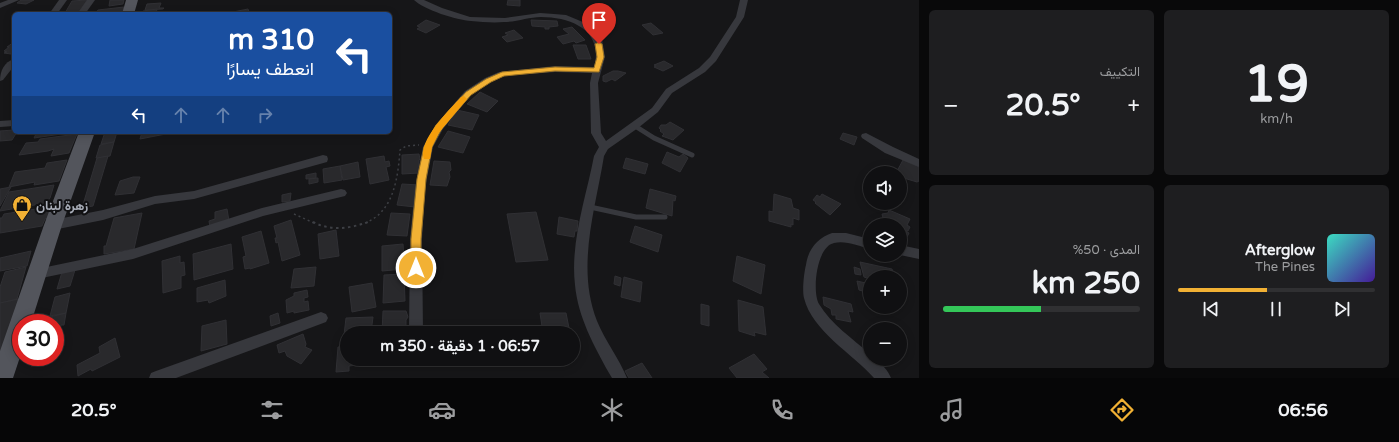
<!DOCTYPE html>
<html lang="ar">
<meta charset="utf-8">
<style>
body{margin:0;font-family:"Varela Round",Vazirmatn,sans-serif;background:#1e1e20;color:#f1f3f6;direction:rtl;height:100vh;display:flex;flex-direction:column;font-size:15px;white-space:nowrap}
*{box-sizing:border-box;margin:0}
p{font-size:13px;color:#9c9d9f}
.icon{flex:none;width:22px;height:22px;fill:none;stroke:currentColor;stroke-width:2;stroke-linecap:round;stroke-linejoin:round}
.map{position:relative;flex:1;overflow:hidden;direction:ltr}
.details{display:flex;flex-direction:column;gap:10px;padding:10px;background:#09090a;width:480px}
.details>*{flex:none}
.guide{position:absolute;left:12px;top:12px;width:380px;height:122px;border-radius:6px;box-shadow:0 2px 10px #0003,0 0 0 1px #303032;direction:rtl;background:#1a4fa0;color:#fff;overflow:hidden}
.buttons{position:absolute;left:863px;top:166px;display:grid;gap:8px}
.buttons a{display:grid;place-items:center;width:44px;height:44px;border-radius:50%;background:#101012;box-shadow:0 2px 10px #0003,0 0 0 1px #303032;font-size:20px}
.speed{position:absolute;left:12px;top:314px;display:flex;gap:8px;font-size:20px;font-weight:700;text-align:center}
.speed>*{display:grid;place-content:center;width:52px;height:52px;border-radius:50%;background:#101012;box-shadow:0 2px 10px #0003,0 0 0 1px #303032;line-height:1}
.speed .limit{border:6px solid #d22;background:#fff;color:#111}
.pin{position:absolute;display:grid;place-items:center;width:34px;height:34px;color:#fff;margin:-41px -17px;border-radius:50% 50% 50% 0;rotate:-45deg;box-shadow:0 0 4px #0007}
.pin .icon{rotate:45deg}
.me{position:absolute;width:44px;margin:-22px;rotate:0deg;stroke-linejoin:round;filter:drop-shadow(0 0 3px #0008)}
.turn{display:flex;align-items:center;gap:14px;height:84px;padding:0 12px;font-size:18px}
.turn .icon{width:52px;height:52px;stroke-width:2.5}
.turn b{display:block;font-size:28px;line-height:34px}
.lanes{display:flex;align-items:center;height:38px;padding:0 12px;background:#0003;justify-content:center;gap:20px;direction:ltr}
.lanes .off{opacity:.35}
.big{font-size:30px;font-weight:700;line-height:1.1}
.details .tile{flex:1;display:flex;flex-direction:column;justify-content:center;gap:6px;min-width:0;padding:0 14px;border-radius:6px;background:#1e1e20}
.details .dial{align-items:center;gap:0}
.dial b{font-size:52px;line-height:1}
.song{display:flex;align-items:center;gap:12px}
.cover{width:48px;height:48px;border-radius:6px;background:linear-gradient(135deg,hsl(170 70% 55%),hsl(260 70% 35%))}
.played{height:4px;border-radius:2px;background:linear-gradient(90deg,#f2b134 45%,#303032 45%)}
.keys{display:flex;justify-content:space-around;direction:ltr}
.heat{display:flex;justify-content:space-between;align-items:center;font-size:22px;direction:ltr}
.charge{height:6px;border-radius:3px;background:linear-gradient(90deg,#34c759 50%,#303032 0)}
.details .tiles{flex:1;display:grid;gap:10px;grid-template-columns:repeat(2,1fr)}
.trip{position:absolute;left:340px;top:326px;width:240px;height:40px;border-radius:20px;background:#101012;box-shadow:0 2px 10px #0003,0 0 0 1px #303032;font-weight:700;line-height:40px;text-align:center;direction:rtl}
.tab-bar{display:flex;height:64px;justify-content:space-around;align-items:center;background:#060607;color:#9c9d9f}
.tab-bar .icon{width:28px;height:28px}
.tab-bar .current{color:#f2b134}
.tab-bar b{font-size:18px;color:#f1f3f6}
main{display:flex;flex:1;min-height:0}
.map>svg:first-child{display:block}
</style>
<main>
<section class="details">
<div class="tiles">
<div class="tile dial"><b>19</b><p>km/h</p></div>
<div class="tile"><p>التكييف</p>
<div class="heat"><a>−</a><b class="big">20.5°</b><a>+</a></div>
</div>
<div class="tile">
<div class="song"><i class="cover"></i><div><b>Afterglow</b><p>The Pines</p></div></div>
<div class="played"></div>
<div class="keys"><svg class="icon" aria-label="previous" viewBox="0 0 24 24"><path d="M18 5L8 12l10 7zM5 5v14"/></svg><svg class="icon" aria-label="pause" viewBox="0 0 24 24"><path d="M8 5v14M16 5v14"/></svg><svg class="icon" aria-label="next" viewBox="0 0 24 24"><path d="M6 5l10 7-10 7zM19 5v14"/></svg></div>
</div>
<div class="tile"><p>المدى · 50%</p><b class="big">250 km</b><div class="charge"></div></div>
</div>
</section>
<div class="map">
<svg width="919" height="378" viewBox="0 0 919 378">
<rect width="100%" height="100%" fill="#161618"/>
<g fill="#29292c" stroke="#303034">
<polygon points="21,0 34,0 26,4 17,3"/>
<polygon points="87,0 81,12 65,13 72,1"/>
<polygon points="110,0 124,0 123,4 109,6"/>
<polygon points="508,0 520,0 520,6 507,5"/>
<polygon points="161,3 159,8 164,8 163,9 145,10 147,4"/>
<polygon points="124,7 122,14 95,14 98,10"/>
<polygon points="157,9 156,14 142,14 143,11"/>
<polygon points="248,9 250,14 234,14 233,12"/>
<polygon points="426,20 440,25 426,33 417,29 420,27 417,26"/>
<polygon points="531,20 557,21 558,26 549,27 549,29 545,29 545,27 532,26"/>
<polygon points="651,23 663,33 653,35 642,25"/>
<polygon points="572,27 585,40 576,43 574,41 563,44 557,37 569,34 563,29"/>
<polygon points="514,30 523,38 507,42 502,37 508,35 505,33"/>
<polygon points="14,42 14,53 11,54 4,53 7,52 4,51 9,47 7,47"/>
<polygon points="573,45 586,45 591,59 578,59"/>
<polygon points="664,61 673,66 663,71 654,67 656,66 654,65"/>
<polygon points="613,71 618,71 626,73 615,81 612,79 606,82 603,81 603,76"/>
<polygon points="480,92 498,101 487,112 467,104"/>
<polygon points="457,110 479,115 472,130 448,125"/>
<polygon points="670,122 684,130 673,140 662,136 664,134 660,131 661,130 659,128 661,125 666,125"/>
<polygon points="14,130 14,132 17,132 12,140 0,141 0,131"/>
<polygon points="448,131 470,137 463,153 438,147"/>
<polygon points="37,132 75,132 34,138"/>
<polygon points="105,132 117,132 114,142 101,144"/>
<polygon points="142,132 171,132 171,133 140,139"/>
<polygon points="843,133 857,137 854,145 840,139"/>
<polygon points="77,134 69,153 51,156 54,149 48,151 19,155 26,143 38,142 40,139"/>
<polygon points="114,142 110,156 96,158 100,145"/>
<polygon points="667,152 679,157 683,154 688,158 680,172 662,163"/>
<polygon points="419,154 420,159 419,160 419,173 402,174 402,155"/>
<polygon points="108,156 93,206 82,208 97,158"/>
<polygon points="384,156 385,162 389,161 390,166 386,167 389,180 370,184 366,159"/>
<polygon points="626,158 648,164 645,174 623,168"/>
<polygon points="67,160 59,181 34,185 35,182 9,187 15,172 45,168 47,163"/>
<polygon points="903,160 919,167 919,181 917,182 907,179 900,175 900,173 896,173"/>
<polygon points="434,161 450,162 451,170 449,172 450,177 447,186 430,185"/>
<polygon points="358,162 360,177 343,180 340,166"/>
<polygon points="340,166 342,180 324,183 323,169"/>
<polygon points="316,173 316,178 306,179 306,175"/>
<polygon points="133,177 140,177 134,193 115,195 120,181"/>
<polygon points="318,178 318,182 309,184 309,179"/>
<polygon points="402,184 419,185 415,207 397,205"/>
<polygon points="54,185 50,198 46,203 0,211 9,192"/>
<polygon points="11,187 0,206 0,189"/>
<polygon points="650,189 676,196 675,201 673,200 672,216 646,208"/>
<polygon points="291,193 290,201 282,202 282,195"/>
<polygon points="774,194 791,199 793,208 799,210 799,220 793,218 793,225 791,224 791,227 769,221 769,211 773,212"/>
<polygon points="822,194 841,204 830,215 815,203 816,202 813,200 817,195 820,197"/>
<polygon points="49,207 48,212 50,211 48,218 45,219 42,226 0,233 0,218 2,218 4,214"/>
<polygon points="227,209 229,221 210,227 209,221 215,219 215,212"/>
<polygon points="889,210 910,219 907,225 910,227 908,231 905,231 909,233 907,237 900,233 900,225 886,225 882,223 884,219 883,218 882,214 888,213"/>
<polygon points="536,212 548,260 516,262 507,214"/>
<polygon points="142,213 134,249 104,254 104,246 106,246 114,218"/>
<polygon points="391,213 410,214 407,236 387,235"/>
<polygon points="559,217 578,221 577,231 575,231 574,237 557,234"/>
<polygon points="291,220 300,255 282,261 278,242 276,243 275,238 277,238 274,226"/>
<polygon points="635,226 662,235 658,252 630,242"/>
<polygon points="336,230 339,256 320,259 318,234"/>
<polygon points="261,231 269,263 250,269 250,268 245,269 243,257 246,256 242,237"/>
<polygon points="231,244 233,269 194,280 193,254"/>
<polygon points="403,244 405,269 382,271 382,246"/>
<polygon points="31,251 27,266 0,271 0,258"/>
<polygon points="180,256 180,263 184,262 185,275 181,276 181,288 163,293 162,261"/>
<polygon points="737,256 765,265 761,294 733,281"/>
<polygon points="860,262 892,269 895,277 870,277 870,279 864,277"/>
<polygon points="26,267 17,299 0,303 0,287 5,272"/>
<polygon points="316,267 314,286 291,288 294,269"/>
<polygon points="854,267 860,269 861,275 855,274"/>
<polygon points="75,270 70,286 57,289 62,272"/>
<polygon points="404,274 405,301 383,303 384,275"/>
<polygon points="615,276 621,278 620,286 614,284"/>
<polygon points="624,277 642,282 640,302 621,297"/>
<polygon points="225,280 226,296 209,303 208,300 197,302 197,288"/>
<polygon points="857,281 870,284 870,293 859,290"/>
<polygon points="372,283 376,307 352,312 349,287"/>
<polygon points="307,290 308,297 304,298 304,302 308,301 309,310 294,313 294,311 287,313 286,300 294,296 294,293"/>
<polygon points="70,293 66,313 50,316 55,297"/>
<polygon points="823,297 851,304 853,312 848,311 851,322 836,319 836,315 832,315 831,309 824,305"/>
<polygon points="19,299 0,361 0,303"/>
<polygon points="738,300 763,307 766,335 754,332 755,336 739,331"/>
<polygon points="701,304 709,306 709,326 701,324"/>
<polygon points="383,311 406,311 408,317 406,320 406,333 382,333"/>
<polygon points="66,313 64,325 61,325 58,341 55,342 55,323 49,323 50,317"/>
<polygon points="278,313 280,323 271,326 270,316"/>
<polygon points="540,313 566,313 570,333 543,333"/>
<polygon points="373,317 371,333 347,333 347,335 344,335 346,318"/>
<polygon points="226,320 227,344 201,351 202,326"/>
<polygon points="303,334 306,344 305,347 312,350 301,364 287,356 285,351 279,353 277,345"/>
<polygon points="115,338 120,357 92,371 91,369 78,376 77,365 100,353 99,347"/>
<polygon points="347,346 347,359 357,359 357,365 349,366 349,371 336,372 338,347"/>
<polygon points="754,354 767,369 762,372 769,378 737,378 729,368"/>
<polygon points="33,357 44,357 42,363 31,366"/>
<polygon points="642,363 652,378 629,378 625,371"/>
</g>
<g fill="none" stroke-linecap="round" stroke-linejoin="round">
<g stroke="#3d3f44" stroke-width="1.5" stroke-dasharray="2 3" stroke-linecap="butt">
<polyline points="294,214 314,223"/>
<path d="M 365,223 C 394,212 398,177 400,150 L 406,146 L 419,145"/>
</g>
<path stroke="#3d3f44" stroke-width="2" stroke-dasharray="2.5 3.5" stroke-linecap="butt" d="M 313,222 C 330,231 349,229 368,222"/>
<g stroke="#37383d" stroke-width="5">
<polyline points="635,126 654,138 692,155"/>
<polyline points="590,207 636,217 665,217"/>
</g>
<g fill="#37383d" fill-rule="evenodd">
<polygon points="8,0 19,0 0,8 0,3"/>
<polygon points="59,0 67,0 57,14 49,14"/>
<polygon points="87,0 95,0 85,14 77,14"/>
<path d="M 414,0 L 424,0 L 442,8 L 470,17 L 505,18 L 540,13 L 554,14 L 566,15 L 590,25 L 602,39 L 605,57 L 598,83 L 601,133 L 606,141 L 652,108 L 666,89 L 699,68 L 710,57 L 736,17 L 740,0 L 748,0 L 744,17 L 716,61 L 705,72 L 672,93 L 658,112 L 638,128 L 608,149 L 604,156 C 595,211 576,267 597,321 C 605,341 619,358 627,378 L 612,378 L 609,373 C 594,346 578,317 575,285 C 570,242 586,198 594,156 L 599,147 L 591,133 L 590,83 L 592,73 L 555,72 L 504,76 L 491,82 L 471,95 L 443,129 L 433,147 L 425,188 L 422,239 L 423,333 L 409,333 L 410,239 L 415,188 L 423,147 L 436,125 L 465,91 L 485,78 L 499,72 L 555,66 L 594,67 C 604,31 572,17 541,17 C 529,17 517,22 504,22 C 494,23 482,22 471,21 C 457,20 424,10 414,0 Z"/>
<path d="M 14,59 L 14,66 L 3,80 L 0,81 C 0,71 4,62 14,59 Z"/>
<polygon points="14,120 14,126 0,127 0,121"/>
<polygon points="866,133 893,147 919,159 919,167 885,153 862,138 861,136 862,134"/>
<polygon points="323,155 327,156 328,159 327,162 194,199 155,204 103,220 53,230 49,228 47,225 49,222 53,220 103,210 155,196 194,191"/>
<polygon points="341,189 345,190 347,193 345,196 263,216 133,259 37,279 33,278 31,274 33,270 37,269 133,249 262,208"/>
<path d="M 832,233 L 846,233 L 870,239 L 870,249 C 859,246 845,240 834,243 C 816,247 812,292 819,304 C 831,324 853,339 870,354 L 870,359 L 876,359 C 882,365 888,370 891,378 L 874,378 C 853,354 812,331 804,298 C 802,291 804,272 806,265 C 808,250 817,238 832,233 Z"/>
<polygon points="900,245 919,249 919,259 900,255"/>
<polygon points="321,312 326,314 328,318 326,322 176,378 149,378 151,373 156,371"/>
</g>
<g fill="#53555c" fill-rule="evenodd">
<polygon points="126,0 138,0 134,14 122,14"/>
<polygon points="79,132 95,132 62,225 31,323 21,323 21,354 13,378 0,378 0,351 44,225"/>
</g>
</g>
<polygon fill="#f2b134" stroke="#9d7322" points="599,42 602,44 604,57 599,72 555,71 504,76 491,82 471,95 442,128 432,147 426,179 421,239 421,268 420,271 416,272 413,271 411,268 411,239 417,179 424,147 436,125 466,92 486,79 502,72 555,67 594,68 597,57 595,44"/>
<path fill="#f59e0b" d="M 464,96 L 467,99 L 438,134 L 432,147 L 430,159 L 424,159 C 417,141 450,109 461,97 Z"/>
<defs>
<symbol id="shop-pin" viewBox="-11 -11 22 30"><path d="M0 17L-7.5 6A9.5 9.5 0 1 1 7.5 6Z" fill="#f2b134" stroke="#111113"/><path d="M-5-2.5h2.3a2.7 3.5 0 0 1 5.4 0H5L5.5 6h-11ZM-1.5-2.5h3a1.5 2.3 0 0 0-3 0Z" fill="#111"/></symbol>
</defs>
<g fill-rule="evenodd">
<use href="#shop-pin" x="11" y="194" width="22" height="30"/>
</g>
<g text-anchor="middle" stroke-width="4" stroke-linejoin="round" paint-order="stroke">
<g font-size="13" font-weight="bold" fill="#a8adb8" stroke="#111113" text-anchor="start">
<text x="36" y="210">زهرة لبنان</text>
</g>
</g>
</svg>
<div class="buttons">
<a><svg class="icon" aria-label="sound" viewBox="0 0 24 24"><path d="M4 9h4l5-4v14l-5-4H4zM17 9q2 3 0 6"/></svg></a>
<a><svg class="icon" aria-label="layers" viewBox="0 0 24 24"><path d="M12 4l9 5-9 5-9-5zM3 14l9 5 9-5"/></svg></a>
<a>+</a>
<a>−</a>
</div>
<div class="speed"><div class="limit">30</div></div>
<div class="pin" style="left:599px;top:44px;background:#d93025"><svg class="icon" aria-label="arrive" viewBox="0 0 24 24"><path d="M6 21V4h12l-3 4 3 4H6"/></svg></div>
<svg class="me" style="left:416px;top:268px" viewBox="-20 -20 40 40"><circle r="17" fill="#f2b134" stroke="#fff" stroke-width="3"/><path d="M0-11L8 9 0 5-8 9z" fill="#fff"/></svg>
<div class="trip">06:57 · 1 دقيقة · 350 m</div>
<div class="guide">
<div class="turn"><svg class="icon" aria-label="left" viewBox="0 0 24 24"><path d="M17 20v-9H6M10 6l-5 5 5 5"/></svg><div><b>310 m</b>انعطف يسارًا</div></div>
<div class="lanes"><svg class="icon" aria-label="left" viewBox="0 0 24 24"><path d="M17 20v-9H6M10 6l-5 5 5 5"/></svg><svg class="icon off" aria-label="ahead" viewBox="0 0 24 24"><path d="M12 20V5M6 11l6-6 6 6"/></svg><svg class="icon off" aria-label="ahead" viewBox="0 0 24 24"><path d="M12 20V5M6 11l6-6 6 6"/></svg><svg class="icon off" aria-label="right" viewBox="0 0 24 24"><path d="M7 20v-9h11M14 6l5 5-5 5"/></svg></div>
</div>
</div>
</main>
<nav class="tab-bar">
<b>06:56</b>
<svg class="icon current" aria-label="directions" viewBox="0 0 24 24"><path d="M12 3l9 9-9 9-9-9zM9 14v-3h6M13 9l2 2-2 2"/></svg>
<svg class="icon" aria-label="music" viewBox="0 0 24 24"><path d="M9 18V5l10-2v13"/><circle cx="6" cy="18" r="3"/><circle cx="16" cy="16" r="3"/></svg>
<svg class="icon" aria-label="phone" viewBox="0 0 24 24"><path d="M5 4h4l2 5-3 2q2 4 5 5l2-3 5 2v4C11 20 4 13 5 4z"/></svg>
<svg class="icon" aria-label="climate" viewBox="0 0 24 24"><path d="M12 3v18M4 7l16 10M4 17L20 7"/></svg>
<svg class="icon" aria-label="car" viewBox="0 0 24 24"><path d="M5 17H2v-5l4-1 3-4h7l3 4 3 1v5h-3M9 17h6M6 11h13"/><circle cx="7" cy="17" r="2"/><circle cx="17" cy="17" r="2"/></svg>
<svg class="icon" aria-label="filters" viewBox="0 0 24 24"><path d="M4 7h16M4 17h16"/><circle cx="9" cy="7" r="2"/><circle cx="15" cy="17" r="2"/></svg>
<b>20.5°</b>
</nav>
